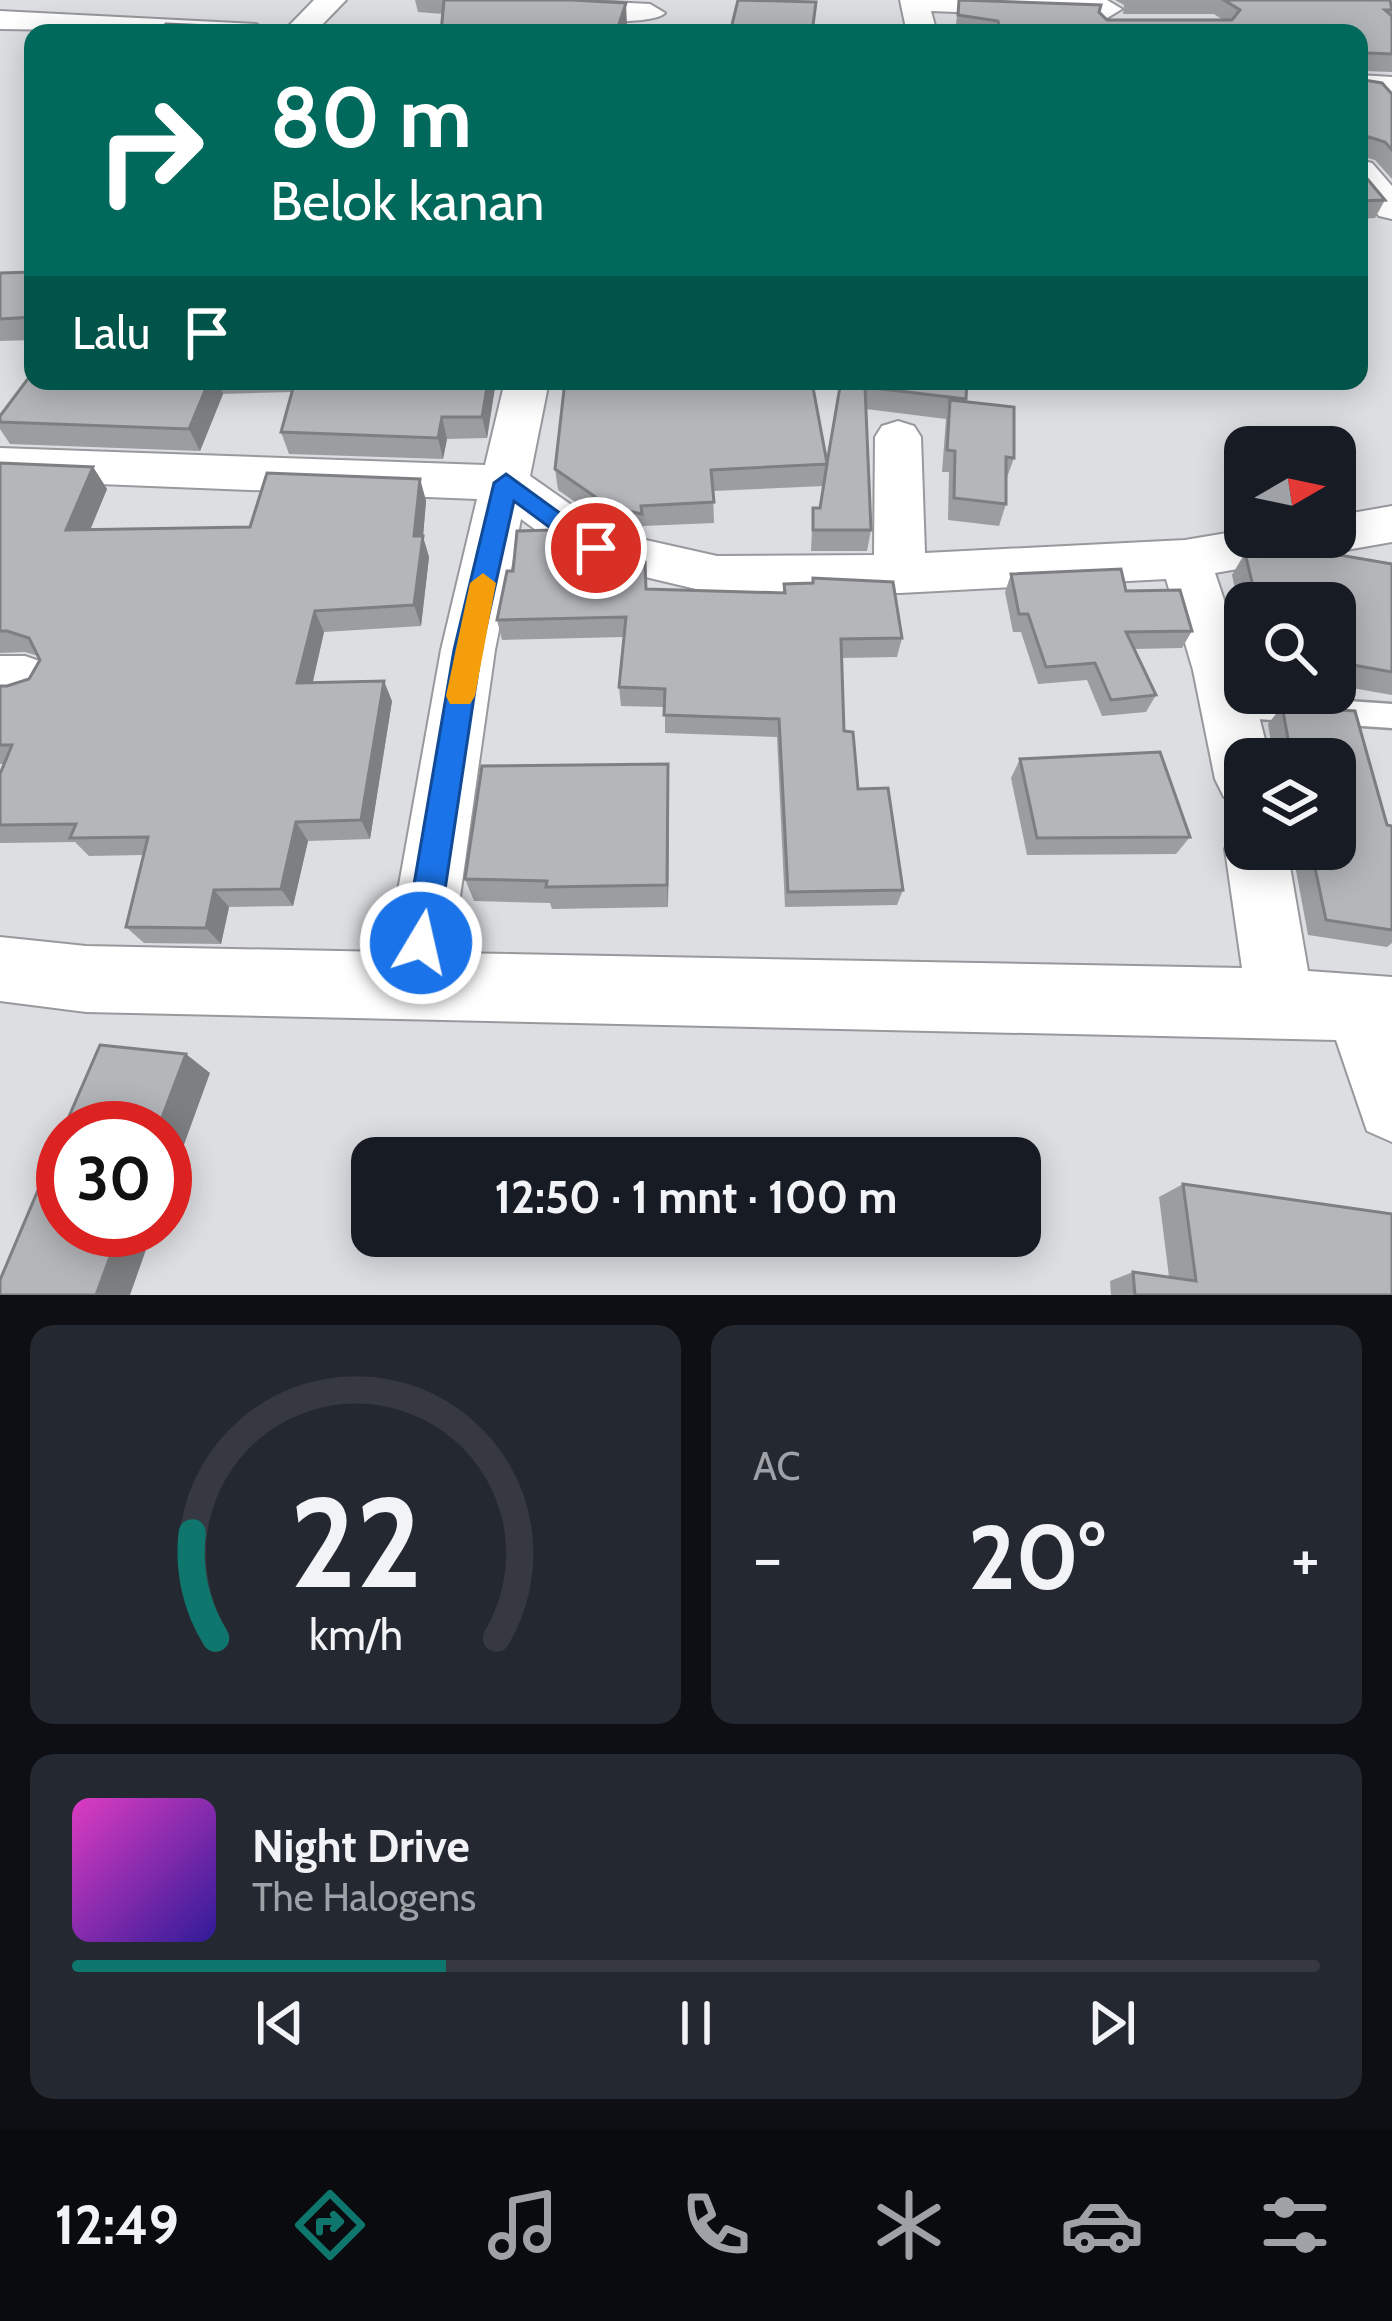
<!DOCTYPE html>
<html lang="id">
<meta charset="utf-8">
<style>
body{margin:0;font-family:Cabin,sans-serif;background:#242831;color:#f1f3f6;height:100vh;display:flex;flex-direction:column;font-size:45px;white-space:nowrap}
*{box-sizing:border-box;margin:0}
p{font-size:39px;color:#9ea1a6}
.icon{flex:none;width:66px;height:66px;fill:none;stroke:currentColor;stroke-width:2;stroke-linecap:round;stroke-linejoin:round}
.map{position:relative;height:1295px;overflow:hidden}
.panel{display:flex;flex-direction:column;gap:30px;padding:30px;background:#0d0f14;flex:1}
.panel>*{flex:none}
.banner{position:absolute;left:24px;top:24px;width:1344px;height:366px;border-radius:24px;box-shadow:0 6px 30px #0003;background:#00695c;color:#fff;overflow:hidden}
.needle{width:78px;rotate:81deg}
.tools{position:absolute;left:1224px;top:426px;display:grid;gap:24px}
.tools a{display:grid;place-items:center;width:132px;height:132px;border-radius:24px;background:#171b24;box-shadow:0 6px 30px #0003;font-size:60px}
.speed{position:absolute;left:36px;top:1101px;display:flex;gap:24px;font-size:60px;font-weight:700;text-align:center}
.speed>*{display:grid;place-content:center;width:156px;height:156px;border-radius:50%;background:#171b24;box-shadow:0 6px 30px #0003;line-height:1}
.speed .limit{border:18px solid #d22;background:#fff;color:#111}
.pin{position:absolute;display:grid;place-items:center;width:102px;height:102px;color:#fff;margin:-51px;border:6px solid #fff;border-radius:50%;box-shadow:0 3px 12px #0007}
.me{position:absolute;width:132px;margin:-66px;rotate:9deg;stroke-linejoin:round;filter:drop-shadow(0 0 9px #0008)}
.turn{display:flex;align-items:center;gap:42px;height:252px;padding:0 48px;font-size:54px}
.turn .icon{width:156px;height:156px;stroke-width:2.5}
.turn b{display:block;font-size:84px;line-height:102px}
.then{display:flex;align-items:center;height:114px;padding:0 48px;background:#0003;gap:24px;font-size:45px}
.big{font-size:90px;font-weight:700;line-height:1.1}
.panel .widget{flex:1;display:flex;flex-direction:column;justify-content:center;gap:18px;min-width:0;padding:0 42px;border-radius:24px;background:#242831}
.panel .dial{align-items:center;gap:0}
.dial svg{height:312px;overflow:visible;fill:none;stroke:#363941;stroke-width:7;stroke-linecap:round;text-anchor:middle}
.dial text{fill:#f1f3f6;stroke:none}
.song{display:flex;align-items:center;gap:36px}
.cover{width:144px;height:144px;border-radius:18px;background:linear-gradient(135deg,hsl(310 70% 55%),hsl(250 70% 35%))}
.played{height:12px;border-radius:6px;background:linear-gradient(90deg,#0f766e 30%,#363941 30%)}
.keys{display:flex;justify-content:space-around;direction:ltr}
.heat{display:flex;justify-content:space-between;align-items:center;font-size:66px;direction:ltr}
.panel .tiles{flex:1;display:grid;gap:30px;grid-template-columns:1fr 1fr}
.widget:last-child{grid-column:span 2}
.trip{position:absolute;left:351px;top:1137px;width:690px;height:120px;border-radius:24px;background:#171b24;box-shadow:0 6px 30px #0003;font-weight:700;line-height:120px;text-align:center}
.dock{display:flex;height:192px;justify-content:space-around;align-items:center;background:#090b0e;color:#9ea1a6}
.dock .icon{width:84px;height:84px}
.dock .active{color:#0f766e}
.dock b{font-size:54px;color:#f1f3f6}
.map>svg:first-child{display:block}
</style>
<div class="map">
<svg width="1392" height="1295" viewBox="0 0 1392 1295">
<rect width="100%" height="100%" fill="#dcdee2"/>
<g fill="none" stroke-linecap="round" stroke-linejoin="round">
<defs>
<polygon id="lane" points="1228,693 1392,704 1392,728 1228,717 1218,713 1214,705 1218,697"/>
<g id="street">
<polygon points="314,0 346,0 314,33 282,33"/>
<path d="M 570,0 L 650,4 L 665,13 C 651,27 552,22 538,8 L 549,0 Z"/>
<polygon points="900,0 1107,0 1122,9 1107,18 931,11 937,33 907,33"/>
<polygon points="0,11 256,24 271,33 0,29"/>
<polygon points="1359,75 1392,77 1392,97 1359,95"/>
<polygon points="1359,160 1372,163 1392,186 1392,219 1379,216 1359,193"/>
<polygon points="505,381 549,381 530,476 610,532 717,556 874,555 875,437 882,426 898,421 914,426 921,437 925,553 1185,540 1245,530 1245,537 1335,537 1335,516 1392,506 1392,542 1215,573 1245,663 1245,693 1253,693 1270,759 1245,759 1245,805 1224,797 1215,779 1193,670 1166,579 900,593 717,594 578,561 521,519 495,650 452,953 1242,968 1225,849 1234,829 1245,825 1245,849 1287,849 1308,971 1392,977 1392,1142 1367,1131 1336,1040 86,1012 0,1001 0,937 86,946 387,952 441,650 477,499 0,480 0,448 485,465"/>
<polygon points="0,656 25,656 45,663 53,679 45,695 25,702 0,702"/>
</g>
</defs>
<use href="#lane" stroke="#97999d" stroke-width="5"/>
<use href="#street" stroke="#97999d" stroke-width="4"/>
<use href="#lane" fill="#fff" fill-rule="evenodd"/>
<use href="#street" fill="#fff" fill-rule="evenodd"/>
</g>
<g fill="#9b9da0">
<polygon points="415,0 572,0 627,25 624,33 441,33 443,14 418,12"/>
<polygon points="959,0 1099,12 1107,20 1223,20 1214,14 1123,14 1124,5 1115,0 1390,0 1392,1 1392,72 1364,71 1364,80 1392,94 1392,179 1375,160 1364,157 1364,175 1385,200 1375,218 1359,219 1359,33 963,33 955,32"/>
<polygon points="33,272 33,340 0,341 0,273"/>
<polygon points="33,381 496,381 487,438 447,439 443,459 289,454 281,432 292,392 223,394 200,451 10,444 0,429 0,422"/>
<polygon points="565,381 650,381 651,387 827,463 841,381 967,381 966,401 1014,458 1006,480 1006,504 999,526 948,520 949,472 942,472 946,419 866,409 871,530 867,551 811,551 813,508 820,508 824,486 713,491 714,523 643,526 643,535 612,528 558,490 555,469"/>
<polygon points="0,463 93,467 107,489 90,530 250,527 420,479 426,501 423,537 429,557 421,626 324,632 312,683 392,701 370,839 308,841 293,906 229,907 221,944 144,943 126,927 144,855 89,856 75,842 0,843 0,774 4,764 0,764 0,686 7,686 29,679 40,660 38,656 25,652 0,653"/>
<polygon points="574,545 646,589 783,593 784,584 902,638 897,657 841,658 844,731 858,789 903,890 897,905 785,907 777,737 665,733 665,707 621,706 619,687 624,637 502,640 497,620 513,571"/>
<polygon points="1245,553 1392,564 1392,695 1341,686 1333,696 1295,693 1335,693 1335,603 1245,603 1245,648 1231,607 1237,598 1232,575"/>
<polygon points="1011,574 1126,591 1192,631 1182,648 1134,649 1156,695 1146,712 1102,716 1087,680 1038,684 1021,632 1013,632 1005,592"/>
<polygon points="1282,706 1355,711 1387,825 1392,826 1392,943 1387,947 1308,935 1292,849 1335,849 1335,759 1263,759 1272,749 1268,724"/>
<polygon points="1020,759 1190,837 1176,854 1027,855 1011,778"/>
<polygon points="669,789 668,907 552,909 550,903 474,901 465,879"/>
<polygon points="1183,1184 1392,1295 1111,1295 1110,1281 1133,1272 1169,1277 1159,1197"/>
</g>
<g fill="#7e7f82">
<polygon points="626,3 627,25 624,33 616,33"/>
<polygon points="209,381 217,381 223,394 200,451 189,429"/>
<polygon points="488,381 496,381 487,438 482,417"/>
<polygon points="442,417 447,439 443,459 438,438"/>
<polygon points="93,467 107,489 81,552 66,530"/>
<polygon points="420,479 426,501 423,537 429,557 421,626 414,605 414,536"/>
<polygon points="315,611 324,632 308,704 297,683"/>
<polygon points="384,681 392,701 370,839 361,820"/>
<polygon points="668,764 669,789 668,907 667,885"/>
<polygon points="296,822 308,841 293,906 281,889"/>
<polygon points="214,890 229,907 221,944 206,928"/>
<polygon points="186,1054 210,1073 165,1197 165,1128 158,1128"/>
<polygon points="120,1230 153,1230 130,1295 96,1295"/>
</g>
<g fill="#b4b6ba" stroke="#7e7f82" stroke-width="3">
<polygon points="444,0 572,0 626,3 616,33 484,33 480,25 480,33 441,33"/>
<polygon points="738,0 816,2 812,33 730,33"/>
<polygon points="959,0 1101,5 1099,12 1107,20 1232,20 1240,10 1224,0 1390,0 1392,10 1385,10 1392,16 1392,54 1368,53 1363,57 1364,80 1382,83 1392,94 1392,150 1385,142 1369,137 1364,142 1364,175 1385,200 1359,201 1359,33 1001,33 998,21 958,15"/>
<polygon points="166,24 256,28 251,33 157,33"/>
<polygon points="33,272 33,317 0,319 0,273"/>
<polygon points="33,372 33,381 209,381 189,429 0,422 0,416"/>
<polygon points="295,381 488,381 482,417 442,417 438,438 281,432"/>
<polygon points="565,381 649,381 649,387 812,382 827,463 841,381 967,381 966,399 865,387 871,530 813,530 813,508 820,508 827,464 711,470 714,502 641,506 642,514 610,507 555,469"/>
<polygon points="950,400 1014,407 1014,458 1006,457 1006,504 954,498 955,451 947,450"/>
<polygon points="0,463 93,467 66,530 250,527 267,473 420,479 414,536 423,536 414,605 315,611 297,683 384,681 361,820 296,822 281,889 214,890 206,928 126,927 148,837 70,838 76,824 0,825 0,774 12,745 0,745 0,686 7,686 29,679 40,660 29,638 7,631 0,631"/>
<polygon points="553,530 574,545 645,562 646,589 785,593 784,584 813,583 813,578 893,582 902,638 841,639 844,731 853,732 858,789 888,788 903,890 788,892 779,719 664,715 665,689 619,687 626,617 497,620 507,571 513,571 517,531"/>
<polygon points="1287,546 1392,564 1392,672 1347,664 1350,676 1335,675 1335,603 1250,603 1244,586 1253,586 1245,553"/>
<polygon points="1121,569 1126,591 1180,590 1192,631 1126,632 1156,695 1111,700 1095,663 1046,667 1028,614 1019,614 1011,574"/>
<polygon points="1282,706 1355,711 1387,825 1392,826 1392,930 1326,920 1311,849 1335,849 1335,759 1277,759 1274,746 1289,744"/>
<polygon points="1160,752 1190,837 1037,838 1020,759"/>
<polygon points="668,764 667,885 546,887 547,881 465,879 482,766"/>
<polygon points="100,1045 186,1054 158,1128 64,1128"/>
<polygon points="63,1131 63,1230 120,1230 96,1295 0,1295 0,1280"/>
<polygon points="1183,1184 1392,1214 1392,1295 1135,1295 1133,1272 1196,1281"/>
</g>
<polygon fill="#1a73e8" stroke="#114b97" stroke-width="3" points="506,474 608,548 596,558 587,555 514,501 481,650 437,943 433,954 421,959 409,954 404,943 454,650 494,483"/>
<polygon fill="#f59e0b" points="483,573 496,583 475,696 470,704 450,704 446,696 470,583"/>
</svg>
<div class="tools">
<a><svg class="needle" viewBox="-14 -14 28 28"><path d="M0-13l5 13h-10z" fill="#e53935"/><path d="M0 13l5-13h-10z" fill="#9ea1a6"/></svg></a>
<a><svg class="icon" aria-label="search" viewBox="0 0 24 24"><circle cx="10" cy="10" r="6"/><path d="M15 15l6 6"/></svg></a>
<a><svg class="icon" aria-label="layers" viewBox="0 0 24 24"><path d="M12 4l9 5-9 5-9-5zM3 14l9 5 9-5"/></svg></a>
</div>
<div class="speed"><div class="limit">30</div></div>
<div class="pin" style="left:596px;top:548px;background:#d93025"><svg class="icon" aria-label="arrive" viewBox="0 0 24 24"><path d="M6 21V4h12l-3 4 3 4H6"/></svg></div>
<svg class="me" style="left:421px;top:943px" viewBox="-20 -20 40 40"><circle r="17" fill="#1a73e8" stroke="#fff" stroke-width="3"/><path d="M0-11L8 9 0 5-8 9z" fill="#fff"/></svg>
<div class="trip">12:50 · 1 mnt · 100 m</div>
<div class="banner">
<div class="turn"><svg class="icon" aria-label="right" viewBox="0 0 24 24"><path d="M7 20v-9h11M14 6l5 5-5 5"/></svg><div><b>80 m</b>Belok kanan</div></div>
<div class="then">Lalu<svg class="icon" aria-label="arrive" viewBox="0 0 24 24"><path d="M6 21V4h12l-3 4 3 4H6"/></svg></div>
</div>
</div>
<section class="panel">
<div class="tiles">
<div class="widget dial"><svg viewBox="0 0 100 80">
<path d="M14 69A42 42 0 1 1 86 69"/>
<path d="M14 69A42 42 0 0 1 8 42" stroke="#0f766e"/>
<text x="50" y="56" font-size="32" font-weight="700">22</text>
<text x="50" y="72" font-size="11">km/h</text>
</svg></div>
<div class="widget"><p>AC</p>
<div class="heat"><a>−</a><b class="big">20°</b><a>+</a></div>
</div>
<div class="widget">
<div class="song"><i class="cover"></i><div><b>Night Drive</b><p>The Halogens</p></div></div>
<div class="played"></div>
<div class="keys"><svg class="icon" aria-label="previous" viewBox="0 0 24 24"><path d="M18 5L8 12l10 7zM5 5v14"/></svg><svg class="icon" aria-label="pause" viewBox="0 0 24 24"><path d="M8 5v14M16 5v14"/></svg><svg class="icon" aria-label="next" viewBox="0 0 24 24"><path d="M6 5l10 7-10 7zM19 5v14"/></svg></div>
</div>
</div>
</section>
<nav class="dock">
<b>12:49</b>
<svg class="icon active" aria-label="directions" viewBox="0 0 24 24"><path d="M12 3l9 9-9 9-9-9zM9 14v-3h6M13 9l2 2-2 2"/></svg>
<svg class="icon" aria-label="music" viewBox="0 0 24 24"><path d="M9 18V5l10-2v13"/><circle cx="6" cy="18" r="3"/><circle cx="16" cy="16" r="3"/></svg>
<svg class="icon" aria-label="phone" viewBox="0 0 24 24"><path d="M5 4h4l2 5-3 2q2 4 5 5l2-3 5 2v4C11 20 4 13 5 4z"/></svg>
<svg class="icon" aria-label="climate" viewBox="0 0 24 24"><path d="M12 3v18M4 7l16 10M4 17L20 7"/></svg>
<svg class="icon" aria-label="car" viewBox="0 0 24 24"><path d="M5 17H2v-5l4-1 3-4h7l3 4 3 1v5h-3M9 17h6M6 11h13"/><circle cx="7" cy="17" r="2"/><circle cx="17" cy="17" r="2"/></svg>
<svg class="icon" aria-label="filters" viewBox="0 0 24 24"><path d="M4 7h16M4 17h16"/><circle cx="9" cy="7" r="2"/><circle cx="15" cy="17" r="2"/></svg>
</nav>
